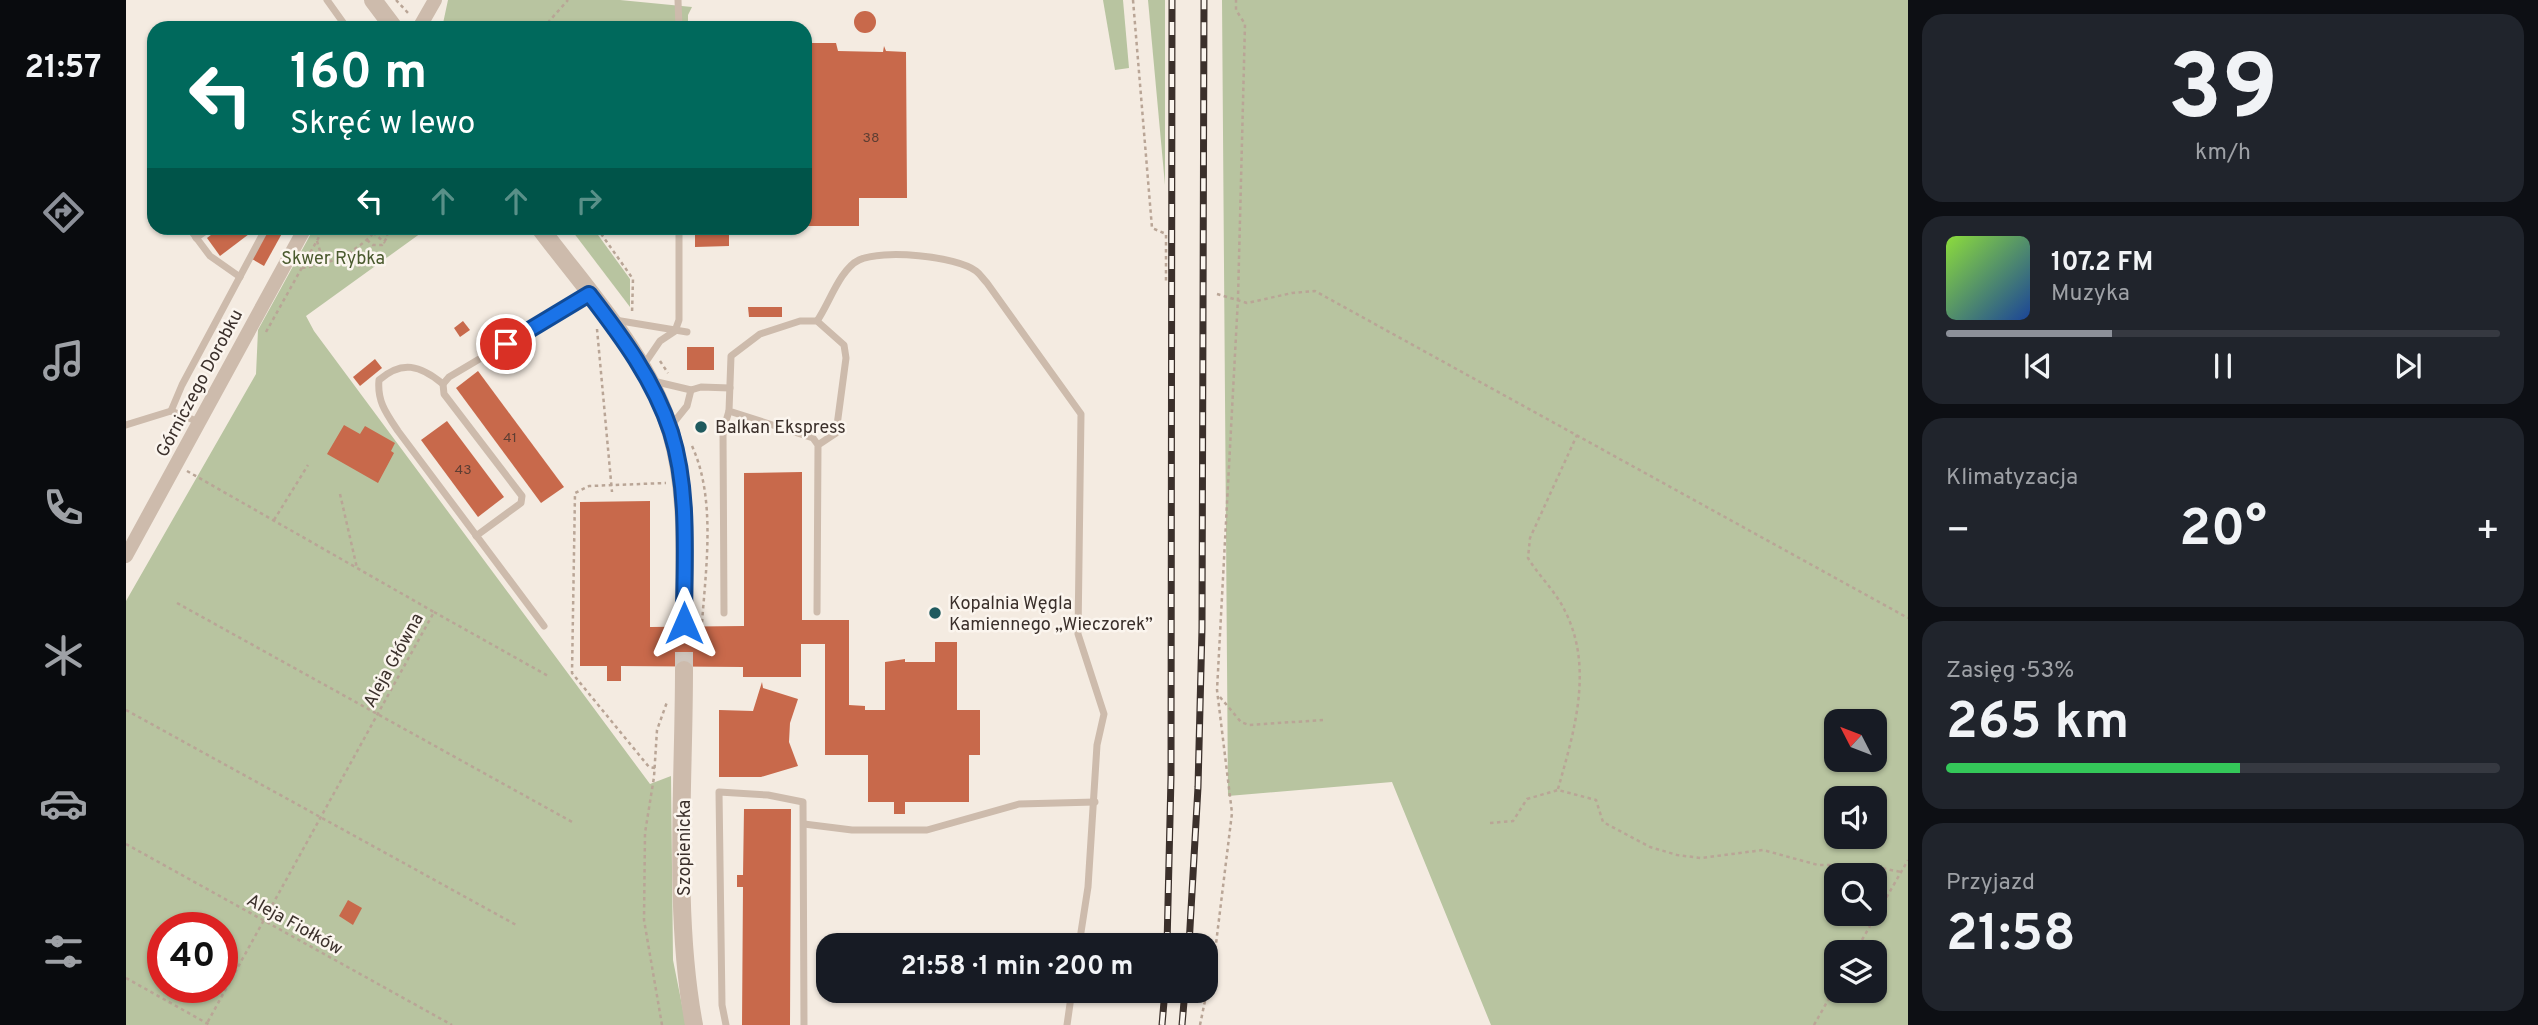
<!DOCTYPE html>
<html lang="pl">
<meta charset="utf-8">
<style>
body{margin:0;font-family:Overpass,sans-serif;background:#20242c;color:#f1f3f6;height:100vh;display:flex;flex-direction:column;font-size:26px;white-space:nowrap}
*{box-sizing:border-box;margin:0}
p{font-size:23px;color:#9ea1a6}
.icon{flex:none;width:38px;height:38px;fill:none;stroke:currentColor;stroke-width:2;stroke-linecap:round;stroke-linejoin:round}
.map{position:relative;flex:1;overflow:hidden}
.side{display:flex;flex-direction:column;gap:14px;padding:14px;background:#0d0f14;width:630px}
.side>*{flex:none}
.guide{position:absolute;left:21px;top:21px;width:665px;height:214px;border-radius:21px;box-shadow:0 2px 5px #0004;background:#00695c;color:#fff;overflow:hidden}
.needle{width:46px;rotate:312deg}
.buttons{position:absolute;left:1698px;top:709px;display:grid;gap:14px}
.buttons a{display:grid;place-items:center;width:63px;height:63px;border-radius:14px;background:#171b24;box-shadow:0 2px 5px #0004;font-size:35px}
.speed{position:absolute;left:21px;top:912px;display:flex;gap:14px;font-size:35px;font-weight:700;text-align:center}
.speed>*{display:grid;place-content:center;width:91px;height:91px;border-radius:50%;background:#171b24;box-shadow:0 2px 5px #0004;line-height:1}
.speed .limit{border:10px solid #d22;background:#fff;color:#111}
.pin{position:absolute;display:grid;place-items:center;width:60px;height:60px;color:#fff;margin:-30px;border:4px solid #fff;border-radius:50%;box-shadow:0 2px 7px #0007}
.me{position:absolute;width:77px;margin:-38px;rotate:0deg;stroke-linejoin:round;filter:drop-shadow(0 0 5px #0008)}
.turn{display:flex;align-items:center;gap:24px;height:147px;padding:0 28px;font-size:32px}
.turn .icon{width:91px;height:91px;stroke-width:2.5}
.turn b{display:block;font-size:49px;line-height:60px}
.lanes{display:flex;align-items:center;height:66px;padding:0 28px;background:#0003;justify-content:center;gap:35px;direction:ltr}
.lanes .off{opacity:.35}
.big{font-size:52px;font-weight:700;line-height:1.1}
.side .card{flex:1;display:flex;flex-direction:column;justify-content:center;gap:10px;min-width:0;padding:0 24px;border-radius:21px;background:#20242c}
.side .dial{align-items:center;gap:0}
.dial b{font-size:91px;line-height:1}
.song{display:flex;align-items:center;gap:21px}
.cover{width:84px;height:84px;border-radius:10px;background:linear-gradient(135deg,hsl(90 70% 55%),hsl(220 70% 35%))}
.played{height:7px;border-radius:4px;background:linear-gradient(90deg,#8c9099 30%,#363941 30%)}
.keys{display:flex;justify-content:space-around;direction:ltr}
.heat{display:flex;justify-content:space-between;align-items:center;font-size:38px;direction:ltr}
.charge{height:10px;border-radius:5px;background:linear-gradient(90deg,#34c759 53%,#363941 0)}
.trip{position:absolute;left:690px;top:933px;width:402px;height:70px;border-radius:21px;background:#171b24;box-shadow:0 2px 5px #0004;font-weight:700;line-height:70px;text-align:center}
main{display:flex;flex:1;min-height:0}
.tabs{display:flex;flex-direction:column;width:126px;justify-content:space-around;align-items:center;background:#090b0e;color:#9ea1a6}
.tabs .icon{width:49px;height:49px}
.tabs .selected{color:#8c9099}
.tabs b{font-size:32px;color:#f1f3f6}
.map>svg:first-child{display:block}
</style>
<main>
<nav class="tabs">
<b>21:57</b>
<svg class="icon selected" aria-label="directions" viewBox="0 0 24 24"><path d="M12 3l9 9-9 9-9-9zM9 14v-3h6M13 9l2 2-2 2"/></svg>
<svg class="icon" aria-label="music" viewBox="0 0 24 24"><path d="M9 18V5l10-2v13"/><circle cx="6" cy="18" r="3"/><circle cx="16" cy="16" r="3"/></svg>
<svg class="icon" aria-label="phone" viewBox="0 0 24 24"><path d="M5 4h4l2 5-3 2q2 4 5 5l2-3 5 2v4C11 20 4 13 5 4z"/></svg>
<svg class="icon" aria-label="climate" viewBox="0 0 24 24"><path d="M12 3v18M4 7l16 10M4 17L20 7"/></svg>
<svg class="icon" aria-label="car" viewBox="0 0 24 24"><path d="M5 17H2v-5l4-1 3-4h7l3 4 3 1v5h-3M9 17h6M6 11h13"/><circle cx="7" cy="17" r="2"/><circle cx="17" cy="17" r="2"/></svg>
<svg class="icon" aria-label="filters" viewBox="0 0 24 24"><path d="M4 7h16M4 17h16"/><circle cx="9" cy="7" r="2"/><circle cx="15" cy="17" r="2"/></svg>
</nav>
<div class="map">
<svg width="1782" height="1025" viewBox="0 0 1782 1025">
<rect width="100%" height="100%" fill="#f4ebe1"/>
<g fill="#b8c4a0" fill-rule="evenodd">
<polygon points="322,0 494,0 566,7 562,15 562,28 316,28"/>
<polygon points="977,0 997,0 1003,68 989,70"/>
<polygon points="1022,0 1039,0 1039,185"/>
<path d="M 1096,0 L 1782,0 L 1782,1025 L 1365,1025 L 1266,782 L 1102,796 ZM 1710,721 L 1748,721 L 1748,760 L 1710,760 ZM 1710,798 L 1748,798 L 1748,836 L 1710,836 ZM 1710,875 L 1748,875 L 1748,914 L 1710,914 ZM 1710,952 L 1748,952 L 1748,990 L 1710,990 Z"/>
<path d="M 188,228 L 302,228 L 180,316 L 188,331 L 524,784 L 545,776 L 547,960 L 560,1025 L 0,1025 L 0,601 L 130,374 L 132,330 ZM 37,928 L 96,928 L 96,987 L 37,987 Z"/>
<polygon points="444,228 467,228 504,279 504,307"/>
</g>
<g fill="#c8694b">
<circle cx="739" cy="22" r="11"/>
<polygon points="679,43 710,43 712,51 757,52 758,46 760,51 780,52 781,198 733,198 733,226 679,226"/>
<polygon points="94,228 131,228 94,256 81,238"/>
<polygon points="143,228 159,228 138,266 126,259"/>
<polygon points="569,228 603,228 603,246 569,247"/>
<polygon points="656,228 672,228 672,234 662,235"/>
<polygon points="622,307 656,307 656,317 623,317"/>
<polygon points="337,321 344,330 334,337 328,328"/>
<rect x="561" y="347" width="27" height="23"/>
<polygon points="249,359 256,368 234,386 227,377"/>
<polygon points="352,371 438,487 415,503 330,388"/>
<polygon points="321,421 378,497 352,517 295,440"/>
<polygon points="218,425 234,434 239,426 269,443 265,451 268,453 252,483 201,454"/>
<polygon points="676,472 676,620 723,620 723,705 739,706 739,710 759,710 759,662 779,659 779,662 809,662 809,642 831,642 831,710 854,710 854,755 843,755 843,802 779,802 779,814 768,814 768,802 742,802 742,755 699,755 699,644 675,644 675,677 617,677 617,667 495,666 495,681 481,681 481,666 454,666 454,502 524,501 524,627 618,626 618,473"/>
<polygon points="636,682 637,688 672,699 664,723 663,742 672,766 635,777 593,777 593,710 627,711"/>
<polygon points="618,809 665,809 664,1025 616,1025 617,887 611,887 611,875 617,875"/>
<polygon points="222,900 236,908 227,925 213,916"/>
</g>
<g fill="none" stroke-linecap="round" stroke-linejoin="round">
<polyline stroke="#cfc6bd" stroke-width="18" stroke-dasharray="18 9" stroke-linecap="butt" points="558,670 558,623"/>
<g stroke="#b9a596" stroke-width="2.5" stroke-dasharray="3.5 3.5" stroke-linecap="butt">
<polyline points="270,0 284,15"/>
<polyline points="1007,0 1026,228 1040,234 1040,281"/>
<polyline points="417,28 442,0"/>
<polyline points="242,228 259,243"/>
<polyline points="471,228 507,279 506,314"/>
<polyline points="241,240 247,245 256,245 262,236 258,228"/>
<polyline points="191,241 198,264"/>
<polyline points="225,252 234,267"/>
<path d="M 176,268 C 206,264 232,252 252,228"/>
<polyline points="1091,294 1121,303 1166,293 1189,291 1782,618"/>
<polyline points="471,329 486,492"/>
<polyline points="140,332 198,228"/>
<polyline points="534,361 542,373"/>
<path d="M 566,446 C 590,498 580,567 576,623"/>
<polyline points="61,471 308,612 80,1025"/>
<polyline points="214,494 231,568"/>
<polyline points="148,520 182,465"/>
<polyline points="51,603 448,823"/>
<polyline points="308,612 424,677"/>
<polyline points="1094,697 1115,722 1123,725 1197,720"/>
<polyline points="0,710 392,926"/>
<polyline points="529,768 523,767 446,673 449,493 463,486 540,483"/>
<path d="M 1432,789 C 1448,732 1468,668 1439,611 C 1430,592 1413,576 1402,558 L 1404,538 L 1451,435"/>
<polyline points="1364,823 1387,821 1401,799 1432,790 1470,800 1477,822 1524,847 1551,855 1575,858 1637,850 1692,865 1740,865 1775,872"/>
<polyline points="0,844 326,1025"/>
<polyline points="1729,952 1782,860"/>
<polyline points="0,978 84,1025"/>
<polyline points="536,1025 518,920 519,833 528,777 531,730 541,702"/>
<polyline points="1074,1025 1089,952 1106,813 1091,690 1112,298 1119,24 1110,10 1110,0"/>
<polyline points="1688,1025 1710,986"/>
</g>
<g stroke="#cdbbac" stroke-width="7">
<polyline points="201,0 221,28"/>
<polyline points="552,0 553,28"/>
<polyline points="63,228 84,256 114,277"/>
<polyline points="70,238 84,228"/>
<polyline points="489,320 561,332"/>
<path d="M 691,321 C 703,304 714,269 733,260 C 756,249 830,256 850,271 C 854,274 857,279 861,283 L 955,414 L 952,634 L 978,714 L 971,745 L 962,887 L 953,945"/>
<polyline points="517,366 534,341 549,331 553,320 553,228"/>
<polyline points="527,381 565,390 575,387 604,388"/>
<path d="M 317,384 C 294,365 276,360 253,380 C 251,401 260,413 272,431 L 418,626"/>
<polyline points="45,411 56,385 140,228"/>
<polyline points="0,425 45,411 73,422"/>
<polyline points="544,427 561,406 565,390"/>
<polyline points="350,536 395,503 396,496 318,394 317,384 323,377 463,294"/>
<polyline points="691,612 692,445 687,438 603,411 605,356 634,334 674,321 691,321 718,345 720,358 710,433 692,445"/>
<polyline points="598,613 597,431 603,411"/>
<polyline points="678,824 726,830 801,830 893,804 969,802"/>
<polyline points="600,1025 596,1005 593,792 642,795 677,802 678,1025"/>
<polyline points="941,1025 946,990"/>
</g>
<g stroke="#cdbbac" stroke-width="14">
<polyline points="293,28 309,0"/>
<polyline points="0,556 179,228"/>
</g>
<g stroke="#cdbbac" stroke-width="18">
<polyline points="247,0 268,28"/>
<path d="M 414,228 C 461,291 523,356 545,433 C 563,494 558,561 558,623"/>
<path d="M 558,670 C 558,784 547,913 568,1025"/>
</g>
<defs>
<g id="rail">
<polyline points="1041,945 1045,777 1046,0"/>
<polyline points="1063,945 1072,787 1076,628 1078,0"/>
<polyline points="1036,1025 1039,990"/>
<polyline points="1056,1025 1059,990"/>
</g>
</defs>
<use href="#rail" stroke="#3b302b" stroke-width="7"/>
<use href="#rail" stroke="#fbf5ee" stroke-width="4.5" stroke-dasharray="13" stroke-linecap="butt"/>
</g>
<g fill="none" stroke-linecap="round" stroke-linejoin="round">
<defs>
<path id="route" d="M 380,344 L 463,294 C 496,337 528,380 545,432 C 564,492 558,561 558,623"/>
</defs>
<use href="#route" stroke="#114b97" stroke-width="18"/>
<use href="#route" stroke="#1a73e8" stroke-width="12"/>
</g>
<g fill="#1f5a5e" stroke="#fbf5ee" stroke-width="2.5">
<circle cx="575" cy="427" r="7"/>
<circle cx="809" cy="613" r="7"/>
</g>
<g text-anchor="middle" stroke-width="5" stroke-linejoin="round" paint-order="stroke">
<g font-size="14" fill="#5e3e33">
<text x="745" y="142">38</text>
<text x="384" y="442">41</text>
<text x="337" y="474">43</text>
</g>
<g font-size="18" fill="#4a5a2e" stroke="#fbf5ee">
<text x="207" y="264">Skwer Rybka</text>
</g>
<g font-size="18" fill="#3b302b" stroke="#fbf5ee">
<text transform="translate(73 383) rotate(-62)" y="6">Górniczego Dorobku</text>
<text transform="translate(267 660) rotate(-61)" y="6">Aleja Główna</text>
<text transform="translate(558 848) rotate(-90)" y="6">Szopienicka</text>
<text transform="translate(169 924) rotate(29)" y="6">Aleja Fiołków</text>
</g>
<g font-size="18" fill="#3b302b" stroke="#fbf5ee" text-anchor="start">
<text x="589" y="433">Balkan Ekspress</text>
<text x="823" y="609">Kopalnia Węgla<tspan x="823" dy="21">Kamiennego „Wieczorek”</tspan></text>
</g>
</g>
</svg>
<div class="buttons">
<a><svg class="needle" viewBox="-14 -14 28 28"><path d="M0-13l5 13h-10z" fill="#e53935"/><path d="M0 13l5-13h-10z" fill="#9ea1a6"/></svg></a>
<a><svg class="icon" aria-label="sound" viewBox="0 0 24 24"><path d="M4 9h4l5-4v14l-5-4H4zM17 9q2 3 0 6"/></svg></a>
<a><svg class="icon" aria-label="search" viewBox="0 0 24 24"><circle cx="10" cy="10" r="6"/><path d="M15 15l6 6"/></svg></a>
<a><svg class="icon" aria-label="layers" viewBox="0 0 24 24"><path d="M12 4l9 5-9 5-9-5zM3 14l9 5 9-5"/></svg></a>
</div>
<div class="speed"><div class="limit">40</div></div>
<div class="pin" style="left:380px;top:344px;background:#d93025"><svg class="icon" aria-label="arrive" viewBox="0 0 24 24"><path d="M6 21V4h12l-3 4 3 4H6"/></svg></div>
<svg class="me" style="left:558px;top:623px" viewBox="-20 -20 40 40"><path d="M0-17L14 15 0 8-14 15z" fill="#1a73e8" stroke="#fff" stroke-width="4"/></svg>
<div class="trip">21:58 · 1 min · 200 m</div>
<div class="guide">
<div class="turn"><svg class="icon" aria-label="left" viewBox="0 0 24 24"><path d="M17 20v-9H6M10 6l-5 5 5 5"/></svg><div><b>160 m</b>Skręć w lewo</div></div>
<div class="lanes"><svg class="icon" aria-label="left" viewBox="0 0 24 24"><path d="M17 20v-9H6M10 6l-5 5 5 5"/></svg><svg class="icon off" aria-label="ahead" viewBox="0 0 24 24"><path d="M12 20V5M6 11l6-6 6 6"/></svg><svg class="icon off" aria-label="ahead" viewBox="0 0 24 24"><path d="M12 20V5M6 11l6-6 6 6"/></svg><svg class="icon off" aria-label="right" viewBox="0 0 24 24"><path d="M7 20v-9h11M14 6l5 5-5 5"/></svg></div>
</div>
</div>
<section class="side">
<div class="card dial"><b>39</b><p>km/h</p></div>
<div class="card">
<div class="song"><i class="cover"></i><div><b>107.2 FM</b><p>Muzyka</p></div></div>
<div class="played"></div>
<div class="keys"><svg class="icon" aria-label="previous" viewBox="0 0 24 24"><path d="M18 5L8 12l10 7zM5 5v14"/></svg><svg class="icon" aria-label="pause" viewBox="0 0 24 24"><path d="M8 5v14M16 5v14"/></svg><svg class="icon" aria-label="next" viewBox="0 0 24 24"><path d="M6 5l10 7-10 7zM19 5v14"/></svg></div>
</div>
<div class="card"><p>Klimatyzacja</p>
<div class="heat"><a>−</a><b class="big">20°</b><a>+</a></div>
</div>
<div class="card"><p>Zasięg · 53%</p><b class="big">265 km</b><div class="charge"></div></div>
<div class="card"><p>Przyjazd</p><b class="big">21:58</b></div>
</section>
</main>
